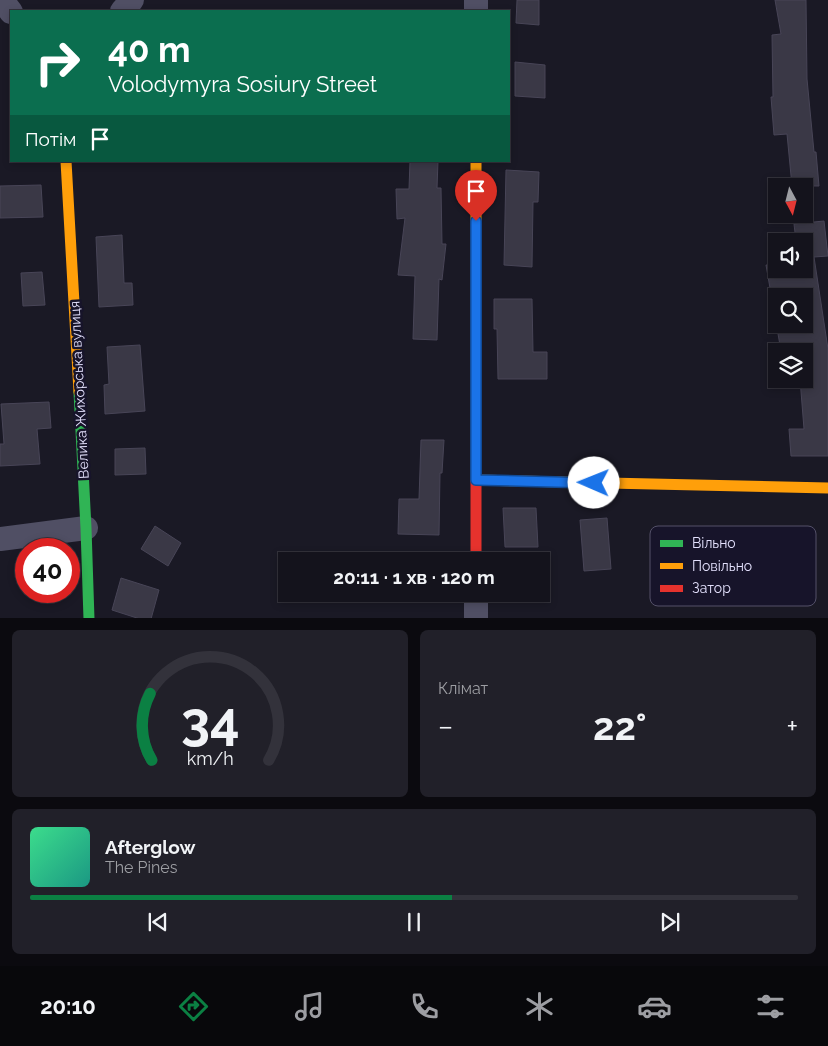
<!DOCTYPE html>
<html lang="uk">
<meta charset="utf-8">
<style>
body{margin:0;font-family:Raleway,sans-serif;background:#212029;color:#f1f3f6;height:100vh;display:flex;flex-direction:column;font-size:19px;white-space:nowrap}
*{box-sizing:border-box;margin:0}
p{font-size:16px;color:#9d9ea3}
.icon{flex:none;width:28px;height:28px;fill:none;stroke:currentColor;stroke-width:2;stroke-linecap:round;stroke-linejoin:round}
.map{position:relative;height:618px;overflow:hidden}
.drawer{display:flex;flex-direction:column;gap:12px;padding:12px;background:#0b0a0f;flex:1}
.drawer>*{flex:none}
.guide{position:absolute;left:10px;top:10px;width:500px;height:152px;border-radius:0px;box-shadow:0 2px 8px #0003,0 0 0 1px #33323b;background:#0b6e4f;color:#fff;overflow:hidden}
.needle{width:32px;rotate:173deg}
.controls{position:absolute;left:768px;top:178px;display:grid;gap:10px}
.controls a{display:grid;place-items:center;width:45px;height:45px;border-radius:0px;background:#14131c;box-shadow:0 2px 8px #0003,0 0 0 1px #33323b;font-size:25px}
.speed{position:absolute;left:15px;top:538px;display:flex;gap:10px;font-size:25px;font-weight:700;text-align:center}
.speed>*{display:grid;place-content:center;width:65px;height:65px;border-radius:50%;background:#14131c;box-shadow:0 2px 8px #0003,0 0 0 1px #33323b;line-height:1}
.speed .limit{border:8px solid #d22;background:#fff;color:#111}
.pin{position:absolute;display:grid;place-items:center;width:42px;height:42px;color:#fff;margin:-51px -21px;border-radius:50% 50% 50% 0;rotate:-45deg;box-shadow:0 0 5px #0007}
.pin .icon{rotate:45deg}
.me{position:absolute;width:55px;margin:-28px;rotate:271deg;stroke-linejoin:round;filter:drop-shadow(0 0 4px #0008)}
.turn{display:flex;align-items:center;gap:18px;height:105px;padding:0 15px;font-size:22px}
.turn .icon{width:65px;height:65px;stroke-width:2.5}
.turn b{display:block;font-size:35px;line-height:42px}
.then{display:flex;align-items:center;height:48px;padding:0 15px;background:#0003;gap:10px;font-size:19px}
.big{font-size:38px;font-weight:700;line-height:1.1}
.drawer .widget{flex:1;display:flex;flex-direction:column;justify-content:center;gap:8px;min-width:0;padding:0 18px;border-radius:8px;background:#212029}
.drawer .dial{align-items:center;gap:0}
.dial svg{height:130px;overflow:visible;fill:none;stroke:#33323b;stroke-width:7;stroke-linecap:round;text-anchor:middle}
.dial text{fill:#f1f3f6;stroke:none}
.song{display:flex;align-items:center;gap:15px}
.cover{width:60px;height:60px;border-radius:8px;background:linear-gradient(135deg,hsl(150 70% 55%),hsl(170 70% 35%))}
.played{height:5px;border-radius:2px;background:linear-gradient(90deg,#0b8043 55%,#33323b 55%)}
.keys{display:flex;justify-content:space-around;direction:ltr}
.heat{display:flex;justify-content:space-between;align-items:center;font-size:28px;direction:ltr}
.drawer .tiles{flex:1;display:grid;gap:12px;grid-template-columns:1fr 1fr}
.widget:last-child{grid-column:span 2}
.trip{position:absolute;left:278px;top:552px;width:272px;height:50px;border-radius:0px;background:#14131c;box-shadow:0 2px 8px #0003,0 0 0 1px #33323b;font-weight:700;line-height:50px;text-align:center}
.menu{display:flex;height:80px;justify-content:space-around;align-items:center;background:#08080b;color:#9d9ea3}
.menu .icon{width:35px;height:35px}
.menu .current{color:#0b8043}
.menu b{font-size:22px;color:#f1f3f6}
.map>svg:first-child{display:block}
</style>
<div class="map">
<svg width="828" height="619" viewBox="0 0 828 619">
<rect width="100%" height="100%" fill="#1a1925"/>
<g fill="#3a3846" stroke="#484557" fill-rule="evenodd">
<polygon points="517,0 539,0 539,25 516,23"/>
<polygon points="775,0 806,0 807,79 814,152 816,152 819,186 792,186 787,134 774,135 771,97 773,97 772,35 781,34"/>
<polygon points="515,62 545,65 545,98 515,96"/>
<polygon points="410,161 438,161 437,188 441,188 442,244 446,244 442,280 439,279 437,340 413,339 415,276 398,275 405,218 397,219 396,189 409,189"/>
<polygon points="506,170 539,172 538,202 533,202 532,267 504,265"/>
<polygon points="41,185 43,217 0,218 0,186"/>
<path d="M 824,221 L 828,256 L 814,257 L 828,349 L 828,456 L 791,456 L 789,429 L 804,429 L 800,379 L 804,379 L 804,351 L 781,351 L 766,265 L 776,265 L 776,269 L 804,269 L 804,241 L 796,241 L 794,224 ZM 776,296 L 804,296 L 804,324 L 776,324 Z"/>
<polygon points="122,235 124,283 132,283 133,305 99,307 96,237"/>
<polygon points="42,272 45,305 23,306 21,273"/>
<polygon points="494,299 532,299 533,352 547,352 547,379 498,379 497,329 494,329"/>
<polygon points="140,345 145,411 105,414 104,385 109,384 107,347"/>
<polygon points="49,402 51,428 37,429 40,464 0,466 0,444 4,444 1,404"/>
<polygon points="421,440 444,440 442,473 440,473 439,535 398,534 399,499 419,499"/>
<polygon points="145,448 146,474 115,475 115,449"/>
<polygon points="503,508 536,508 538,547 505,547"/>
<polygon points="607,518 611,569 584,571 580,520"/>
<polygon points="155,526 181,543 168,566 141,549"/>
<polygon points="121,578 159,590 151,619 140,619 112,610"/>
</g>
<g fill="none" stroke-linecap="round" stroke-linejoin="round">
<g stroke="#504f64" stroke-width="24">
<polyline points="2,0 11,12"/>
<polyline points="476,0 476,11"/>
<polyline points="122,11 132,0"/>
<polyline points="0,539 86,528"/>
<polyline points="476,594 476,619"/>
</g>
<polyline stroke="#30b455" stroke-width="11" points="79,392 86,528 89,619"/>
<g stroke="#ff9f0a" stroke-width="11">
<polyline points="66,161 79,392"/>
<polyline points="476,161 476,382"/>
<polyline points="476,480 828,488"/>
</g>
<polyline stroke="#e5322d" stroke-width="11" points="476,382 476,561"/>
</g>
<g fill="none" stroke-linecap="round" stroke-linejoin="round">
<defs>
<polyline id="route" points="476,221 476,480 594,483"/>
</defs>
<use href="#route" stroke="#114b97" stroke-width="12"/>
<use href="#route" stroke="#1a73e8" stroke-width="9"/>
</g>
<g text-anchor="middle" stroke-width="5" stroke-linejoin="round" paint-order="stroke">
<g font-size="14" fill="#e3e0fc" stroke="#17142a">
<text transform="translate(79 390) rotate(-93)" y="5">Велика Жихорська вулиця</text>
</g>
</g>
<rect x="650" y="526" width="166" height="80" rx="8" fill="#17142a" stroke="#545169" stroke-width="1"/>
<rect x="660" y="540" width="23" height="7" fill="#30b455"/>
<rect x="660" y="563" width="23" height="6" fill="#ff9f0a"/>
<rect x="660" y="585" width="23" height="7" fill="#e5322d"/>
<g font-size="14" fill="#e3e0fc">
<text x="692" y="548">Вільно</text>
<text x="692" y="571">Повільно</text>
<text x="692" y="593">Затор</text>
</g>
</svg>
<div class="controls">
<a><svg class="needle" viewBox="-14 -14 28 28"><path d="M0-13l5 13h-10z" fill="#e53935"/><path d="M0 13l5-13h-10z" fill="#9d9ea3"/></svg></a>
<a><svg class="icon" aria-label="sound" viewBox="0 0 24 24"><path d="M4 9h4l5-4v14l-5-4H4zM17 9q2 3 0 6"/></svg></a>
<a><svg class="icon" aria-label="search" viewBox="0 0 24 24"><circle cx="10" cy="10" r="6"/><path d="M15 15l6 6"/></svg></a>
<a><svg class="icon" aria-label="layers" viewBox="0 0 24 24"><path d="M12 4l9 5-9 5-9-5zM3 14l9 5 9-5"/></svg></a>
</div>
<div class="speed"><div class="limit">40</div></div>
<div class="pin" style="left:476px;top:221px;background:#d93025"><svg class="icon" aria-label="arrive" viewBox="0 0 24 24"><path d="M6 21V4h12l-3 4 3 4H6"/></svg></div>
<svg class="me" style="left:594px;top:483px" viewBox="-20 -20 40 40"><circle r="19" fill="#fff"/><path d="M0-13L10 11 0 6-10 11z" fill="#1a73e8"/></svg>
<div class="trip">20:11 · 1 хв · 120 m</div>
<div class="guide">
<div class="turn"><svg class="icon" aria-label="right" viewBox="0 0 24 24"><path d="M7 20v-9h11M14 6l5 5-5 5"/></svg><div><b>40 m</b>Volodymyra Sosiury Street</div></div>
<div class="then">Потім<svg class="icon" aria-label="arrive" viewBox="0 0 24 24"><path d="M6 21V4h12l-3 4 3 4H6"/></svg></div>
</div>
</div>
<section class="drawer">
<div class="tiles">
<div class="widget dial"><svg viewBox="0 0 100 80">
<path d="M14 69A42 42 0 1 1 86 69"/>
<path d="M14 69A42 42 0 0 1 13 28" stroke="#0b8043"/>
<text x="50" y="56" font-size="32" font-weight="700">34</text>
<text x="50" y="72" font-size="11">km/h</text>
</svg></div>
<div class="widget"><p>Клімат</p>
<div class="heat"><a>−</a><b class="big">22°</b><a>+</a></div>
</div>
<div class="widget">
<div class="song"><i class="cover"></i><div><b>Afterglow</b><p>The Pines</p></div></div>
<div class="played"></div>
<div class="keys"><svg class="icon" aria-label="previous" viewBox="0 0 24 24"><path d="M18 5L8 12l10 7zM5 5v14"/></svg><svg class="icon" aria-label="pause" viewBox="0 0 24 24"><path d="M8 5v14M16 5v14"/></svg><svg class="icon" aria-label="next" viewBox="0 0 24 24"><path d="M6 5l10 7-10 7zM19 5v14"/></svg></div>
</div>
</div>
</section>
<nav class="menu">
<b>20:10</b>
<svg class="icon current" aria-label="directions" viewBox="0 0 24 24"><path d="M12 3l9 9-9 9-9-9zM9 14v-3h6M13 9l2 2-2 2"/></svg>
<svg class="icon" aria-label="music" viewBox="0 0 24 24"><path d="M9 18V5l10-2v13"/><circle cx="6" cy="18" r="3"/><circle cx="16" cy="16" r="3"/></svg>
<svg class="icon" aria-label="phone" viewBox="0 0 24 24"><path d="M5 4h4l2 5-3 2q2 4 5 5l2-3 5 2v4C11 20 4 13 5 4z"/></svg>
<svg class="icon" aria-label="climate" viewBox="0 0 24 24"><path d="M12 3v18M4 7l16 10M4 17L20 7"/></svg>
<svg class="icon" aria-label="car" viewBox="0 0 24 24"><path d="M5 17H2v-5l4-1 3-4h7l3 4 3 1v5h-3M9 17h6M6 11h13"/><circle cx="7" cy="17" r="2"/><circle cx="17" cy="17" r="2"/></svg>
<svg class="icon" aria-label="filters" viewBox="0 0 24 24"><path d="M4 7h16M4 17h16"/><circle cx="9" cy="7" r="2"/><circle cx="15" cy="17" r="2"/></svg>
</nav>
